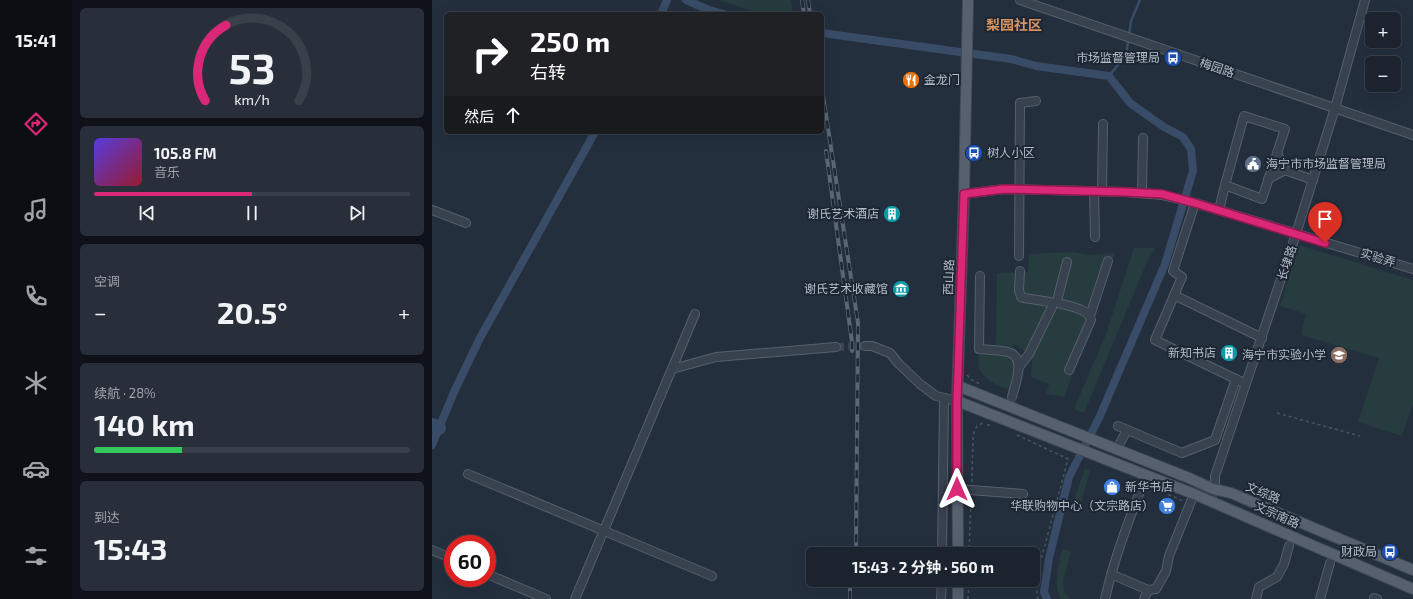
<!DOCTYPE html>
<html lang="zh">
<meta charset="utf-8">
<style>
body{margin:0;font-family:"Exo 2","Noto Sans SC",sans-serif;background:#282f3a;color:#f1f3f6;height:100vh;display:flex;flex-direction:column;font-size:15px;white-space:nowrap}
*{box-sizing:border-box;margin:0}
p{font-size:13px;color:#a0a4aa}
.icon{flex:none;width:22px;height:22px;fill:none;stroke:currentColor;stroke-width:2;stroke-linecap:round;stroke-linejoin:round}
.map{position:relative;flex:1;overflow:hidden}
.panel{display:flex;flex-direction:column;gap:8px;padding:8px;background:#0f1319;width:360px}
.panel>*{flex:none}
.top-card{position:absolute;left:12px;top:12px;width:380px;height:122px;border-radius:6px;box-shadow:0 4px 16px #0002,0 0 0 1px #39404a;background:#202124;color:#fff;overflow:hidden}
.buttons{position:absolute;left:933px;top:12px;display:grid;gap:8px}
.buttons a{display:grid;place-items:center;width:36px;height:36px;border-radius:6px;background:#1b232e;box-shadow:0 4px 16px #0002,0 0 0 1px #39404a;font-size:20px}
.speed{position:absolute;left:12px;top:535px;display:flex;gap:8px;font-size:20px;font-weight:700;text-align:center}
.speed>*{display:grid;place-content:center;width:52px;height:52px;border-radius:50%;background:#1b232e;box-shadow:0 4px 16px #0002,0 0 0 1px #39404a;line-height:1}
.speed .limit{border:6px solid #d22;background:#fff;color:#111}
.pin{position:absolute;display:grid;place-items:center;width:34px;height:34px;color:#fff;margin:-41px -17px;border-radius:50% 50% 50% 0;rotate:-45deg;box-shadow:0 0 4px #0007}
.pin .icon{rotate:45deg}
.me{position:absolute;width:44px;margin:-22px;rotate:0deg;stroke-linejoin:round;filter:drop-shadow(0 0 3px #0008)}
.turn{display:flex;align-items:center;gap:14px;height:84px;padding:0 20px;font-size:18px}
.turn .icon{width:52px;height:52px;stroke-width:2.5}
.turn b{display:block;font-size:28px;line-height:34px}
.then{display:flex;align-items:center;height:38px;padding:0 20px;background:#0003;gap:8px;font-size:15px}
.big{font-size:30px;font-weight:700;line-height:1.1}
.panel .card{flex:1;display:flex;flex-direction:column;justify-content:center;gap:6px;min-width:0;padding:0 14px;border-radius:6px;background:#282f3a}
.panel .dial{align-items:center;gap:0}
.dial svg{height:104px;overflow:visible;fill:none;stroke:#39404a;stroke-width:7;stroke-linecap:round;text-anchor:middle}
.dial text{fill:#f1f3f6;stroke:none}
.song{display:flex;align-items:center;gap:12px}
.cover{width:48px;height:48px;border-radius:6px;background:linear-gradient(135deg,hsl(250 70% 55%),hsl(350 70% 35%))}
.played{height:4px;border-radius:2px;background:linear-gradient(90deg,#db2777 50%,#39404a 50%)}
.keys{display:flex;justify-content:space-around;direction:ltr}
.heat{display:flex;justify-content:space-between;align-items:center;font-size:22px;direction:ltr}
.charge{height:6px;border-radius:3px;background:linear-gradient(90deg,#34c759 28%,#39404a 0)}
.trip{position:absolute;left:374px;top:547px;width:234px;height:40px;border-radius:6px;background:#1b232e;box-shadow:0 4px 16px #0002,0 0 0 1px #39404a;font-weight:700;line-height:40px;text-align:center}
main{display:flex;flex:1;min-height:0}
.menu{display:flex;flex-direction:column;width:72px;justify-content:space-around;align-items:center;background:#0b0e12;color:#a0a4aa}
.menu .icon{width:28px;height:28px}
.menu .active{color:#db2777}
.menu b{font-size:18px;color:#f1f3f6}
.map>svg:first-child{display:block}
</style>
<main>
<nav class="menu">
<b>15:41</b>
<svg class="icon active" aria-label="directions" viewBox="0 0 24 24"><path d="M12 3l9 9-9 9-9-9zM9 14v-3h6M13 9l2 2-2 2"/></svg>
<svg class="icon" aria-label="music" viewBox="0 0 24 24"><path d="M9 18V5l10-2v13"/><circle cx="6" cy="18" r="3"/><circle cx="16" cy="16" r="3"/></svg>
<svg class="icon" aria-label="phone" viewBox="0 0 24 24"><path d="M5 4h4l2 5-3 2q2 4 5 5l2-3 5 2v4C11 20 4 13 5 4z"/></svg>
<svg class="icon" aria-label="climate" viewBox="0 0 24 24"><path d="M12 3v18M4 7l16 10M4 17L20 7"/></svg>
<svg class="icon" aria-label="car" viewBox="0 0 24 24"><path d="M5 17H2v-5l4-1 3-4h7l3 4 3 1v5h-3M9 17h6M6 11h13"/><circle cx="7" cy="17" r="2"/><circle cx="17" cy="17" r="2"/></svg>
<svg class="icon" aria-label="filters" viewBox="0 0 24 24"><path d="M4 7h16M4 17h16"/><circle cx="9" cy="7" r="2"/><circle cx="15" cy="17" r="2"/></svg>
</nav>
<section class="panel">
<div class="card dial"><svg viewBox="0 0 100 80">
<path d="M14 69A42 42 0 1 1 86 69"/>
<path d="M14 69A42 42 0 0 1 30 11" stroke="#db2777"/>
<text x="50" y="56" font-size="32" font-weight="700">53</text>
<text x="50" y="72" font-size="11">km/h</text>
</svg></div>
<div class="card">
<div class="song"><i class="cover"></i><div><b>105.8 FM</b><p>音乐</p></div></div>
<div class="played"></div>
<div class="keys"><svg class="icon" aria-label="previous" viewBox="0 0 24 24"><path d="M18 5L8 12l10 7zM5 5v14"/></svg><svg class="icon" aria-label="pause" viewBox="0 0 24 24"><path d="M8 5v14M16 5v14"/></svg><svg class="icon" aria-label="next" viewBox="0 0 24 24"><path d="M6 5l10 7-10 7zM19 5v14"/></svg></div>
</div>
<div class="card"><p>空调</p>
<div class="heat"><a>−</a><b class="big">20.5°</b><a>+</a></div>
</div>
<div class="card"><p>续航 · 28%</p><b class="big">140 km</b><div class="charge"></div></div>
<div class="card"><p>到达</p><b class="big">15:43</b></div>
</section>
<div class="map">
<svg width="981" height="599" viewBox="0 0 981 599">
<rect width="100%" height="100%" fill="#242f3e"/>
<g fill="#263c3f">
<polygon points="287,0 359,0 361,14 325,13"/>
<polygon points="867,245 981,280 981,404 970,436 926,422 947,358 869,335 874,314 848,306"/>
<polygon points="702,248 723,248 715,262 652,413 642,409 674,334"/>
<polygon points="641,252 657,255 683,253 658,329 632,397 614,394 617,384 599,377 600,360 593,351 582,344 581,347 564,346 565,273 596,272 597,254"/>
<path d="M 547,353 L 578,355 L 584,365 L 579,390 C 560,384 542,376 547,353 Z"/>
<polygon points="653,468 658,471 649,502 642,500"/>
<path d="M 630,549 L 639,551 L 631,581 L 632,591 L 638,599 L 629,599 C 621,583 627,565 630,549 Z"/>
</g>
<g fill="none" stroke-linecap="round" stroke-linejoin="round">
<polyline stroke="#394c67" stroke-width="2.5" points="677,76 694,55 699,21 708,0"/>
<g stroke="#394c67" stroke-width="8">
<polyline points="254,0 277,10 292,14"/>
<polyline points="229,14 235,0"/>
<polyline points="390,33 579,59 604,66 677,76 698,103 732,127 751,137 759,149 761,171 733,264 667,418 637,477 617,558 612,592 615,599"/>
<polyline points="0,445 22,392 48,338 163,132"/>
</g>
<polyline stroke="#394c67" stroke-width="14" points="0,425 7,428"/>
<polyline stroke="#3a4453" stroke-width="8" stroke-dasharray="8 4" stroke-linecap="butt" points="404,347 433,346"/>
<defs>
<g id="minor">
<polyline points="588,0 981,135"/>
<polygon points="812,116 853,129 830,199 793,185"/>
<polyline points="845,153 853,170"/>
<polyline points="836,179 853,170 881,180"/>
<polyline points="662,191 663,237"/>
<polyline points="670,191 671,124"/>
<polyline points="710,193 711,138"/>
<polyline points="532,194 572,189 694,192 730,195 763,203 981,269"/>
<polyline points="763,203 741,271 750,277 723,340 814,384"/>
<polyline points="0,210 34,223"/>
<polyline points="787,210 793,185"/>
<polyline points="587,256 588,103 604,101"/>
<polyline points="588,271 587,290 589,297 592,298 618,302"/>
<path d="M 548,276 L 547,349 C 557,350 567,350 576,352 C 595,357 583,384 580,397"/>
<polyline points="742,295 830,338"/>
<polyline points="625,301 635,262"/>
<path d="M 626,303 C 636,306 658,309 659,320 L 637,370"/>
<polyline points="658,316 676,261"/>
<polyline points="433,346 440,346 458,353 467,364 488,384 504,396 525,401"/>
<polyline points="587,367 597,354 620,307"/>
<polyline points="240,369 284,357 404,347"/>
<polyline points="686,426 750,453 783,440 804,379"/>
<polyline points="688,443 695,430"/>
<polyline points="36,474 280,576"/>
<polyline points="525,489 591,494"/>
<polyline points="778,501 783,484 783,476 864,234 903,108 933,0"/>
<polyline points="0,550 21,559"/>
<polyline points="510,554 512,398"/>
<polyline points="55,574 114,599"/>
<polyline points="679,574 716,590 724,589 734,571 737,556 762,494"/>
<polyline points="942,598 945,599"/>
<polyline points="143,599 263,314"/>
<polyline points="509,599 510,580"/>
<path d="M 673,599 C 682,559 696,522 711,484"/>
<polyline points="712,599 716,590"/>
<polyline points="824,599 827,587 845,577 852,564 857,546"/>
<polyline points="888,599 898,563"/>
</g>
<g id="major">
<polyline points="526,386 757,478 781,489 799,493 981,570"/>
<polyline points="525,401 762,494 981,589"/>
<polyline points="526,554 525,401 532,194 536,0"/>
<polyline points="526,580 526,599"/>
</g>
</defs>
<use href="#minor" stroke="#565f6c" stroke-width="10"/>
<use href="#major" stroke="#414a57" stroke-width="12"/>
<g stroke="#44595c" stroke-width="1.5" stroke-dasharray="3 3" stroke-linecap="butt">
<polyline points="535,375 540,380 548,384"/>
<polyline points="845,413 928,436"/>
<polyline points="555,425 561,425"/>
<polyline points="585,435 636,459 606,571 604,586 606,599"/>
<polyline points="540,482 541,435 545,426 553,422"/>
<polyline points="731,492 751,501"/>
<polyline points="537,554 539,498"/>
<polyline points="536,599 537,580"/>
</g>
<use href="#minor" stroke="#38414e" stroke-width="8"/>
<use href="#major" stroke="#56606e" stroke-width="10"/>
<defs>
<g id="rail">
<polyline points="370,0 372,14"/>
<polyline points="376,0 378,14"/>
<polyline points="390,89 426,323 424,554"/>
<polyline points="394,151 420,342 420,351"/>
<polyline points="418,599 418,580"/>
</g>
</defs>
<use href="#rail" stroke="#5a6575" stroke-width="4"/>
<use href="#rail" stroke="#1d2633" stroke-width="2.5" stroke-dasharray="8" stroke-linecap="butt"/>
</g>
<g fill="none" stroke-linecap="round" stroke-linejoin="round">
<defs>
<polyline id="route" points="525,489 525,401 532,194 572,189 694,192 730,194 763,203 893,243"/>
</defs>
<use href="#route" stroke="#8e194d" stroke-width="10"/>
<use href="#route" stroke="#db2777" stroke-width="7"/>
</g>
<defs>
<symbol id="bus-disc" viewBox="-11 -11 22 22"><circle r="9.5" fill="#1a4fb4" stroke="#1d2633"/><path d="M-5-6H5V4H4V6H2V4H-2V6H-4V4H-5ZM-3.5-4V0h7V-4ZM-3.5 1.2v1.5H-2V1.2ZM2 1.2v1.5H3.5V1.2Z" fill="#fff"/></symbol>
<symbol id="restaurant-disc" viewBox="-11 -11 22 22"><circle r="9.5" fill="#e8710a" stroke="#1d2633"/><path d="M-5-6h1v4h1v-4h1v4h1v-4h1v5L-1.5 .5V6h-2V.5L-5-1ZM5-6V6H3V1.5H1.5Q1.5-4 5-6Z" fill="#fff"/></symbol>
<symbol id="civic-disc" viewBox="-11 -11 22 22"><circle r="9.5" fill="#5c6f8a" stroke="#1d2633"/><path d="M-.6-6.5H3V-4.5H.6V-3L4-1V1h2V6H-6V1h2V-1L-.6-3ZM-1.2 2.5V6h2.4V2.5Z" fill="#fff"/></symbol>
<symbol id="building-disc" viewBox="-11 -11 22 22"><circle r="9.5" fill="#0f9aa8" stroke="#1d2633"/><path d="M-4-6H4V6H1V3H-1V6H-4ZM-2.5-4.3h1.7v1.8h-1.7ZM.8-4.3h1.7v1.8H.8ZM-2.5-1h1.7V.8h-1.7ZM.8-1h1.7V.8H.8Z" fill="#fff"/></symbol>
<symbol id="museum-disc" viewBox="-11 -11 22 22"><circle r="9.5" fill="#0f9aa8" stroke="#1d2633"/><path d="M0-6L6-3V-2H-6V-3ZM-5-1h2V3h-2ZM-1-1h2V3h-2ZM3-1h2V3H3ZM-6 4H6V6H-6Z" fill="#fff"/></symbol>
<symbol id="school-disc" viewBox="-11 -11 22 22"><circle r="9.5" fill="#8d6e63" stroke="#1d2633"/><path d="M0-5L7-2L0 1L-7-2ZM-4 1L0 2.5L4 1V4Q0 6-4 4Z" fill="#fff"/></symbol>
<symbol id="shop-disc" viewBox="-11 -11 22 22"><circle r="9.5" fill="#3f7fe0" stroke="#1d2633"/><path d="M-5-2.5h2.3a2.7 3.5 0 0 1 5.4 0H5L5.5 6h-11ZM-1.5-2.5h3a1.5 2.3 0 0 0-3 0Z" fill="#fff"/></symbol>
<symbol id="supermarket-disc" viewBox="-11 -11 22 22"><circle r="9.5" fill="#3f7fe0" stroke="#1d2633"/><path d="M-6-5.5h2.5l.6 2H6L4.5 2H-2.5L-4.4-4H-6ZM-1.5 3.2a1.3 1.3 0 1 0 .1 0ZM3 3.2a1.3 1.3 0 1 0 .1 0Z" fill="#fff"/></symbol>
</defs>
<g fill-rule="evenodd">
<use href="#bus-disc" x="731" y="48" width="20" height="20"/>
<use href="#restaurant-disc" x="469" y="70" width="20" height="20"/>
<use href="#bus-disc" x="532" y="143" width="20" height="20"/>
<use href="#civic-disc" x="811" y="154" width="20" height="20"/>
<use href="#building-disc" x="450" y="204" width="20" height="20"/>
<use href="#museum-disc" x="459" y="279" width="20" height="20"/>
<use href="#building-disc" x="787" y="343" width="20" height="20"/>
<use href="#school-disc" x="897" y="345" width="20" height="20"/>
<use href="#shop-disc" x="670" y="477" width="20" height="20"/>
<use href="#supermarket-disc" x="725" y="496" width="20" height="20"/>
<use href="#bus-disc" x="948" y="542" width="20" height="20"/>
</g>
<g text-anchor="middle" stroke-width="4" stroke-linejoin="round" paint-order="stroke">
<g font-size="12" fill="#b4bcc9" stroke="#1d2633" text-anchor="end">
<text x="728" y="62">市场监督管理局</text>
<text x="492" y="84" text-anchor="start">金龙门</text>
<text x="555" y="157" text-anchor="start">树人小区</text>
<text x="834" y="168" text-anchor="start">海宁市市场监督管理局</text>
<text x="447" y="218">谢氏艺术酒店</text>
<text x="456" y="293">谢氏艺术收藏馆</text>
<text x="784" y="357">新知书店</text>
<text x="894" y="359">海宁市实验小学</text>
<text x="693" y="491" text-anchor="start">新华书店</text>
<text x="722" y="510">华联购物中心（文宗路店）</text>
<text x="945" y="556">财政局</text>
</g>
<g font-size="12" fill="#b4bcc9" stroke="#1d2633">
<text transform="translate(785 68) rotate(19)" y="4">梅园路</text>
<text transform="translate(946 258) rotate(17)" y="4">实验弄</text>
<text transform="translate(855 263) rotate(-72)" y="4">长埭路</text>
<text transform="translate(517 277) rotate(-88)" y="4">西山路</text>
<text transform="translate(831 493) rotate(23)" y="4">文综路</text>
<text transform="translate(845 515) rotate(24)" y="4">文宗南路</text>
</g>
<g font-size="14" font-weight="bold" fill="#d59563" stroke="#1d2633">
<text x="582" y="30">梨园社区</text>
</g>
</g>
</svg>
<div class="buttons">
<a>+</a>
<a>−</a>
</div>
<div class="speed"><div class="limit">60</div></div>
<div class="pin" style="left:893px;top:243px;background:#d93025"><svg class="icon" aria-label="arrive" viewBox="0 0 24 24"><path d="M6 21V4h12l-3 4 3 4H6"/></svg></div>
<svg class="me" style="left:525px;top:489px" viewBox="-20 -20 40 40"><path d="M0-17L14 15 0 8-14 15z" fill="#db2777" stroke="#fff" stroke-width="4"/></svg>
<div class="trip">15:43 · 2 分钟 · 560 m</div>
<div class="top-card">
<div class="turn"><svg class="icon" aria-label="right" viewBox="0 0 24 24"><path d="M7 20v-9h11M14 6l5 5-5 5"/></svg><div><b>250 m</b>右转</div></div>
<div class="then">然后<svg class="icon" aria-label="ahead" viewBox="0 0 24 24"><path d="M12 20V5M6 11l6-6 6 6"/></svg></div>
</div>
</div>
</main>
